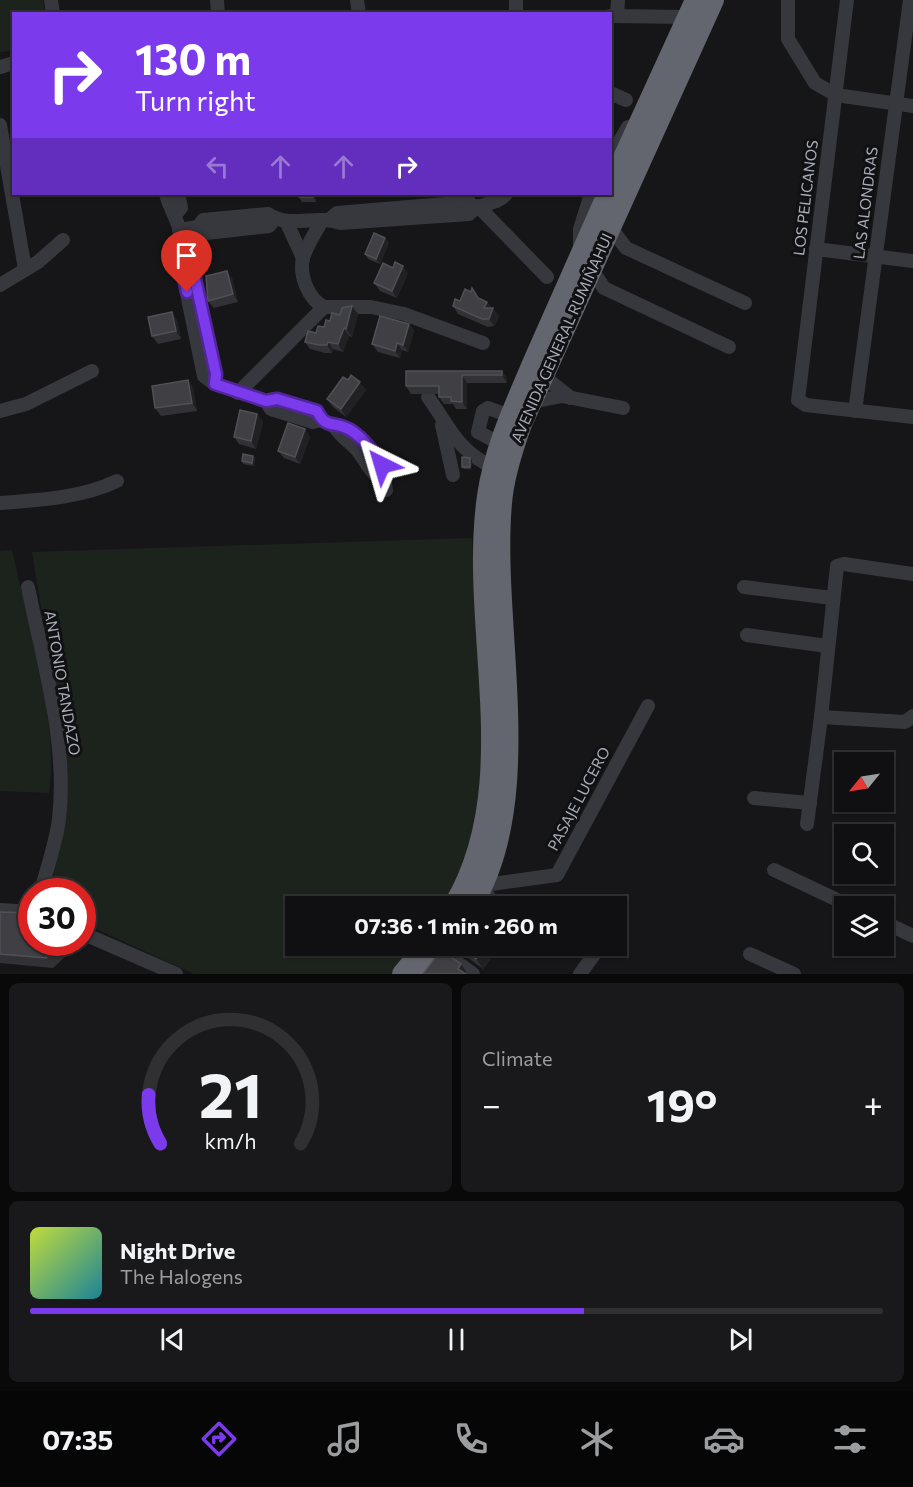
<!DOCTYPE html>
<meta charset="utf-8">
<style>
body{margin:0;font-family:Commissioner,sans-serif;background:#19191b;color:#f1f3f6;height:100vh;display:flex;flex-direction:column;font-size:22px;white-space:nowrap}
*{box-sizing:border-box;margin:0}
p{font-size:20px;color:#9c9d9f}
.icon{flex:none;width:33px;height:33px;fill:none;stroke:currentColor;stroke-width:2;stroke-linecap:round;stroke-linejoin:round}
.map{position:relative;height:974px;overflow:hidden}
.side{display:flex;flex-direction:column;gap:9px;padding:9px;background:#09090a;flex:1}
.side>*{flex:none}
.top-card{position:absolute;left:12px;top:12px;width:600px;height:183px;border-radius:0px;box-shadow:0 2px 4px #0004,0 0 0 2px #303032;background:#7c3aed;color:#fff;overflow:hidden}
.needle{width:39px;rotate:240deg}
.fabs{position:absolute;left:834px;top:752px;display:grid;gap:12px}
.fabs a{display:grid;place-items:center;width:60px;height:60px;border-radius:0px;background:#101012;box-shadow:0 2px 4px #0004,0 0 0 2px #303032;font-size:30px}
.speed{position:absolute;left:18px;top:878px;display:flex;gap:12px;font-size:30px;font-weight:700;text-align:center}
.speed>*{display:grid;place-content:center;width:78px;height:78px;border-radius:50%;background:#101012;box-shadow:0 2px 4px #0004,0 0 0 2px #303032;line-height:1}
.speed .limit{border:9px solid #d22;background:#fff;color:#111}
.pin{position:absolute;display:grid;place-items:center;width:51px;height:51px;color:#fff;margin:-62px -26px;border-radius:50% 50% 50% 0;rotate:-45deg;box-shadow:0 0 6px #0007}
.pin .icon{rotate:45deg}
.me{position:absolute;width:66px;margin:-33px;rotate:320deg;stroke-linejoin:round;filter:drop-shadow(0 0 4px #0008)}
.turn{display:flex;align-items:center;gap:21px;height:126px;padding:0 24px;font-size:27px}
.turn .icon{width:78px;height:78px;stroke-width:2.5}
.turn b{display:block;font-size:42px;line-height:51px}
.lanes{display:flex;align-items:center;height:57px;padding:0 24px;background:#0003;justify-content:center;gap:30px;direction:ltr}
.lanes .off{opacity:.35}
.big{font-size:45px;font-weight:700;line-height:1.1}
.side .tile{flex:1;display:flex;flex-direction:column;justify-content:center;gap:9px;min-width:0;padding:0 21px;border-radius:9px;background:#19191b}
.side .dial{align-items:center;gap:0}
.dial svg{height:156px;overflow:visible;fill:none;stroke:#303032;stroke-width:7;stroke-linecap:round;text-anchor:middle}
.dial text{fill:#f1f3f6;stroke:none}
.song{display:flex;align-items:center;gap:18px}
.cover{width:72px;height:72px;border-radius:9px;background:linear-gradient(135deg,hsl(70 70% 55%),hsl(190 70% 35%))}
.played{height:6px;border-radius:3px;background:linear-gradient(90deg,#7c3aed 65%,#303032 65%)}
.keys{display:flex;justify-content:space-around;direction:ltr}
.heat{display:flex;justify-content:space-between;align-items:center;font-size:33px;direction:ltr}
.side .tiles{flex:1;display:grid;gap:9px;grid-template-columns:1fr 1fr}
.tile:last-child{grid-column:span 2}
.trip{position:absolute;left:285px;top:896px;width:342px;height:60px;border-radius:0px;background:#101012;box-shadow:0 2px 4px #0004,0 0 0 2px #303032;font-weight:700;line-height:60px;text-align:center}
.dock{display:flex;height:96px;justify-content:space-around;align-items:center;background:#060607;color:#9c9d9f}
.dock .icon{width:42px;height:42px}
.dock .active{color:#7c3aed}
.dock b{font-size:27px;color:#f1f3f6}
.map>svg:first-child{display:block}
</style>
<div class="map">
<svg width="913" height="974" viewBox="0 0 913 974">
<rect width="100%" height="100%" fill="#161618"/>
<g fill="#1c231d">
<polygon points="0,0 43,0 45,13 14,14 13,51 0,52"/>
<path d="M 472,538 C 477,628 494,747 474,835 C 468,860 456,884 444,906 L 296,906 L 296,945 L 417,945 L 394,974 L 194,974 L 83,923 L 82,891 L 50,891 L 65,823 L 68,771 L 32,552 Z"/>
<path d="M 12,550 C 27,618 60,726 49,793 L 0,791 L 0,551 Z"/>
</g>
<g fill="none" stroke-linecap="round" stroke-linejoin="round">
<g stroke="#37383d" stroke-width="14">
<polyline points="51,0 53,14"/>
<polyline points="217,0 218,14"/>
<polyline points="357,0 359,14"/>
<polyline points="516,0 516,14"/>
<polyline points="788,0 788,39 815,83 836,95 913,106"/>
<polyline points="847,0 798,400 806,405 913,417"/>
<polyline points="610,16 688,17"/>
<polyline points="617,16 618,0"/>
<polyline points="0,67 14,63"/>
<polyline points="610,93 626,100"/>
<polyline points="0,125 25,269"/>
<polyline points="610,158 628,127"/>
<path d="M 166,194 C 170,212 187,231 178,250 L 204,376 L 215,384 L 266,401 L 277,399 L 317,411 L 321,420"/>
<polyline points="478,206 547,277"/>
<polyline points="175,215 181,208 178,194"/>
<polyline points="330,219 337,213 469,202 474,208"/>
<path d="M 322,220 C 316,232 307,245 303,258 C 299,275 308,299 324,307"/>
<polyline points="286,221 303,258"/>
<polyline points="198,227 206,233 269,226 275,219"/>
<polyline points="611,228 626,248 745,303"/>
<path d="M 179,230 L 198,227 L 203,220 L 268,214 C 289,229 317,214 340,223 L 469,214 C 479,202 496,206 506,194"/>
<polyline points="181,244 188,247 216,374 215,384"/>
<polyline points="816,249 913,261"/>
<polyline points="580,250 580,229 591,194"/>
<polyline points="592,270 604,288 729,347"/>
<polyline points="0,285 38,262 63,240"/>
<polyline points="543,376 571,398"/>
<polyline points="238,393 324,307 371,307 404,314 483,343"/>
<path d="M 428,397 C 449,426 458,452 493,467"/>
<polyline points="266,401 271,409 313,422 321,420 335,427 343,427 360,439 382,465 386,490"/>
<polyline points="532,402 562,396 623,408"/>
<polyline points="0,411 26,404 92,371"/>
<polyline points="855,411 910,0"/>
<polyline points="442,425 453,475"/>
<path d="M 335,427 C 341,438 351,442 358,451 C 366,461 372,476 383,480"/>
<polyline points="499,443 478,432 483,411 488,408 510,416"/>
<path d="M 0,503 C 40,500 81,498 117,481"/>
<polyline points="913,574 844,564 837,566 821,717 905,722 913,716"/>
<path d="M 28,587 C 43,662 68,743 59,819 C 56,843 47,868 41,891"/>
<polyline points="744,587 832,598"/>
<polyline points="747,635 827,646"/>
<polyline points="754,798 810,803"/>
<polyline points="807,824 821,717"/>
<polyline points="774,870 850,906"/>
<polyline points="485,885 557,875 648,706"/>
<polyline points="482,889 489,897 485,906"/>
<polyline points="0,910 32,912"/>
<polyline points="884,922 913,936"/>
<polyline points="82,933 176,974"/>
<polyline points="750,954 794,974"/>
<polyline points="448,956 473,974"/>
<polyline points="580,974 601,945"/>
</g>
<g stroke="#63666e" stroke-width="20">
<polyline points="610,186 695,0"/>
<path d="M 453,906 C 526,784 468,629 487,496 C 494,447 515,404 534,359 C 558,304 583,249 607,194"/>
<path d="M 472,906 C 539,797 491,626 502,503 C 504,476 513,449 522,424 L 714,0"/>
<polyline points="402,974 426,945"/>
<polyline points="423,974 447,945"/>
</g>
</g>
<g fill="#323236">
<polygon points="316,194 316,202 302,202 299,197"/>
<polygon points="385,238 389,243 380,264 368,259 365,254"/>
<polygon points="408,273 397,298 380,291 374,283"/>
<polygon points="232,278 238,302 214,308 208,301"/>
<polygon points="479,298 487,302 499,316 494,326 488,327 458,314 453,306 460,301"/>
<polygon points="352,306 358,314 352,337 349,336 343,352 333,349 332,353 325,353 310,349 305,342 324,327 330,321"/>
<polygon points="177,320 181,339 158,344 152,336"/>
<polygon points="409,324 414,331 408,352 402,350 400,358 378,352 372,344"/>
<polygon points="406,371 502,371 507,378 507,383 467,383 467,409 456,409 453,404 444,404 439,397 439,394 411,394 406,386"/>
<polygon points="188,380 193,388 197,411 161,416 155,408"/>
<polygon points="348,380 366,390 346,417 333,407 327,399"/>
<polygon points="257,414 263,422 256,449 239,444 234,437"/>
<polygon points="305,429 310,437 300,464 284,458 278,451"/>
<polygon points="253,456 255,458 254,466 243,464 242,461"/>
<polygon points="472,460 471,469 464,469 462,467"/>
<polygon points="0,912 32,942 81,942 53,968 0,963"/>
<polygon points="457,945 501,945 483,969 463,954"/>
</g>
<g fill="#212124">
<polygon points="313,194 316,194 316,202 313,197"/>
<polygon points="385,238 389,243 380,264 376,259"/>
<polygon points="403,266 408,273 397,298 392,291"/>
<polygon points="227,271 232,278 238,302 233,294"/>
<polygon points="487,302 492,309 484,308"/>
<polygon points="352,306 358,314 352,337 346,329"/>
<polygon points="493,308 499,316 494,326 489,319"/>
<polygon points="172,312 177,320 181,339 176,331"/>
<polygon points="409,324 414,331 408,352 403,345"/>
<polygon points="344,328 349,336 343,352 338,344"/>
<polygon points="328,342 333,349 332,353 327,345"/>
<polygon points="397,343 402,350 400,358 395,351"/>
<polygon points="502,371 507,378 507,383 502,375"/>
<polygon points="462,375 467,383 467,409 462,402"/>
<polygon points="188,380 193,388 197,411 192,403"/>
<polygon points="360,382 366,390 346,417 341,409"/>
<polygon points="257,414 263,422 256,449 251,441"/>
<polygon points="305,429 310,437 300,464 295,457"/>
<polygon points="253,456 255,458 254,466 252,463"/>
<polygon points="470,458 472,460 471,469 470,467"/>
<polygon points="486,945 501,945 483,969 476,959"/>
<polygon points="461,964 466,972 465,974 458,969"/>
</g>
<g fill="#3f3f44" stroke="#4f5156" stroke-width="1.5">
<polygon points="298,194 313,194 313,197 299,197"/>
<polygon points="374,233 385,238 376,259 365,254"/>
<polygon points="395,262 403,266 392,291 374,283 383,263 393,268"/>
<polygon points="227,271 233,294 208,301 206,276"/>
<polygon points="472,288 478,298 487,302 484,308 493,308 489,319 482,319 453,306 455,299 460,301 465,289 471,292"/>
<polygon points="352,306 346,329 344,328 338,344 328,342 327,345 319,345 305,342 308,331 316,333 318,326 324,327 326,320 330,321 332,313 340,315 342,308"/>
<polygon points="172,312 176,331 152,336 148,317"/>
<polygon points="380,316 409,324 403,345 397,343 395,351 372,344"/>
<polygon points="406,371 502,371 502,375 462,375 462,402 451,401 451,397 439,397 439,386 406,386"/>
<polygon points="351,375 360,382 341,409 327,399 343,377 348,380"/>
<polygon points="188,380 192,403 155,408 152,386"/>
<polygon points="240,410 257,414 251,441 234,437"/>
<polygon points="288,423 305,429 295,457 278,451"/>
<polygon points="243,454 253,456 252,463 242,461"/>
<polygon points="462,457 470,458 470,467 462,467"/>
<polygon points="481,897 494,906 474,906"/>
<polygon points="0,912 32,913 32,942 63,942 46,958 0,954"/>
<polygon points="458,945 486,945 476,959"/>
<polygon points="441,950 461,964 458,969 466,974 423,974"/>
</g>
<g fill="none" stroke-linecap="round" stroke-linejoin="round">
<defs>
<path id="route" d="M 187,292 L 178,250 L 181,243 L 188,247 L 216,374 L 215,384 L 266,401 L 277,399 L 317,411 C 325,427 330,422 344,427 C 359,432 374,452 382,465"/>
</defs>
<use href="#route" stroke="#51269a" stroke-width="15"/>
<use href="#route" stroke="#7c3aed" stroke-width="10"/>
</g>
<g text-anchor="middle" stroke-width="6" stroke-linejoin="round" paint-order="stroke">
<g font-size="15" fill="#a8adb8" stroke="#111113">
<text transform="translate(806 198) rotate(-83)" y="5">LOS PELICANOS</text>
<text transform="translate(866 203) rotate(-83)" y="5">LAS ALONDRAS</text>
<text transform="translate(562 338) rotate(-66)" y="5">AVENIDA GENERAL RUMIÑAHUI</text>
<text transform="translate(62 683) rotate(80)" y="5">ANTONIO TANDAZO</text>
<text transform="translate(579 799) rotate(-62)" y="5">PASAJE LUCERO</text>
</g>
</g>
</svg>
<div class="fabs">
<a><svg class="needle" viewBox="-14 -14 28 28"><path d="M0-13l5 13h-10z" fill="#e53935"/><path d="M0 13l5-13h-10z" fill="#9c9d9f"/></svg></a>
<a><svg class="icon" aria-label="search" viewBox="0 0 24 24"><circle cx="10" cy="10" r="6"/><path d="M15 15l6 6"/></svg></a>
<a><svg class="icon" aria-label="layers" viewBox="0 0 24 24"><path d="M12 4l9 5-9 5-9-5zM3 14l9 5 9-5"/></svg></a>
</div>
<div class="speed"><div class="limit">30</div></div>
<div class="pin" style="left:187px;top:292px;background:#d93025"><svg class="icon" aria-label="arrive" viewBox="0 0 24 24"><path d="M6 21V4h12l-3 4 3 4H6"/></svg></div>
<svg class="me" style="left:382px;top:465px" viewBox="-20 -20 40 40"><path d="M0-17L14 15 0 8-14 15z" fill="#7c3aed" stroke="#fff" stroke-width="4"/></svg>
<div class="trip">07:36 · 1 min · 260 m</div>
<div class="top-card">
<div class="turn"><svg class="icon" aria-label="right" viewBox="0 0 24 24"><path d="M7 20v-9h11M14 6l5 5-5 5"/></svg><div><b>130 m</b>Turn right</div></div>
<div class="lanes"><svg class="icon off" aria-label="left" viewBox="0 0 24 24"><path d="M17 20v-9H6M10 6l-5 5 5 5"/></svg><svg class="icon off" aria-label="ahead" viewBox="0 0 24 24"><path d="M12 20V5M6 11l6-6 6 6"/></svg><svg class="icon off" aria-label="ahead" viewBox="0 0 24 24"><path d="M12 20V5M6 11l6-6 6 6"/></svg><svg class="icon" aria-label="right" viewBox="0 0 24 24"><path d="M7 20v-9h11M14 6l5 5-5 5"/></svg></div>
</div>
</div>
<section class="side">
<div class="tiles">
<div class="tile dial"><svg viewBox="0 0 100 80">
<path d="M14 69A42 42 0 1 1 86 69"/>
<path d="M14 69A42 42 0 0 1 8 44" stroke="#7c3aed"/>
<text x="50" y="56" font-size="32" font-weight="700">21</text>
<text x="50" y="72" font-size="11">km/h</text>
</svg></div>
<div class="tile"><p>Climate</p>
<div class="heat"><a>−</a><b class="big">19°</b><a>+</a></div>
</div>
<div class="tile">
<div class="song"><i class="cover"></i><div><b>Night Drive</b><p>The Halogens</p></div></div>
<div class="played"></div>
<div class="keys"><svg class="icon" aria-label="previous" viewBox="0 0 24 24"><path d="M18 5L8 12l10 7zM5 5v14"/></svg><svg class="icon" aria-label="pause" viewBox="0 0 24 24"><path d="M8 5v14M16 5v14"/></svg><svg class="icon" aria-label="next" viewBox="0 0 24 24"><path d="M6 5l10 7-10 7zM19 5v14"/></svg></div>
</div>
</div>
</section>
<nav class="dock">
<b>07:35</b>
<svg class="icon active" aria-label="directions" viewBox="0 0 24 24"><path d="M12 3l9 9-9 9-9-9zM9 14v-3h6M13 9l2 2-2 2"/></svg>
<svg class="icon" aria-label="music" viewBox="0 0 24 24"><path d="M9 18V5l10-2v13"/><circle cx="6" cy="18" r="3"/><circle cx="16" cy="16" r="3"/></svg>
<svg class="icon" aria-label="phone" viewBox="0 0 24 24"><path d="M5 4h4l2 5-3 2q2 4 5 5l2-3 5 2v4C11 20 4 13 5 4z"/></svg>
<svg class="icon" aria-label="climate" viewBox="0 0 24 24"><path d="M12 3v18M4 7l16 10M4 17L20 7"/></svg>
<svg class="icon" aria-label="car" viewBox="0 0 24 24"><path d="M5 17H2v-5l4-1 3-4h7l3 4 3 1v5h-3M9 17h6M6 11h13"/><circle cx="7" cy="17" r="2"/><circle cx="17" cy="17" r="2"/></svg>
<svg class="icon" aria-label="filters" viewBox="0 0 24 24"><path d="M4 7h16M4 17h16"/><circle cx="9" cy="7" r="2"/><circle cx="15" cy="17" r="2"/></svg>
</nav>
